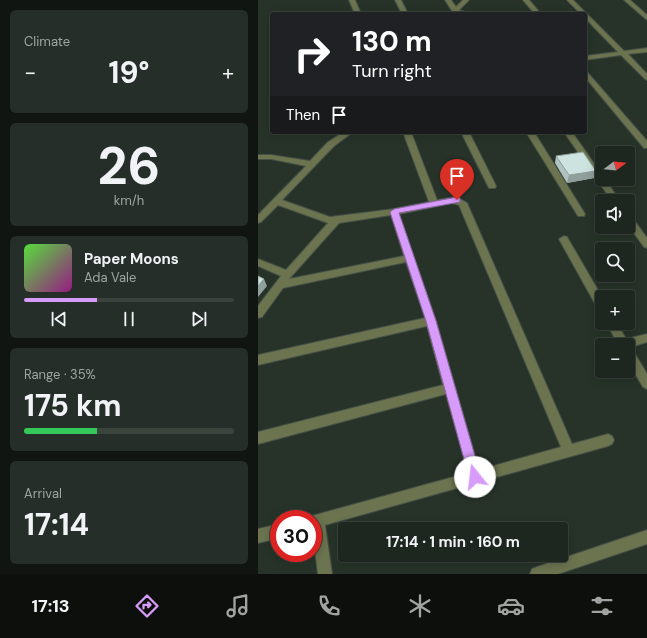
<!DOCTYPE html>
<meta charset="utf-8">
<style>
body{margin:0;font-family:"DM Sans",sans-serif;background:#252e28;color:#f1f3f6;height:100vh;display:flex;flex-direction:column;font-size:15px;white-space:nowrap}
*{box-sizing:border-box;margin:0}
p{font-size:13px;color:#a0a5a4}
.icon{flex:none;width:22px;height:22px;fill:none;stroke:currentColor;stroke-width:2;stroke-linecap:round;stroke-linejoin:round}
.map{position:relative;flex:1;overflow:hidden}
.panel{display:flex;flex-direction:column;gap:10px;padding:10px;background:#101511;width:258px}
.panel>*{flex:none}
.hud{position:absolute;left:12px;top:12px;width:317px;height:122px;border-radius:4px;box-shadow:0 2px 10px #0003,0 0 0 1px #3b433d;background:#202124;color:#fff;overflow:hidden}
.needle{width:26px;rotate:74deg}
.tools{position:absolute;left:337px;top:146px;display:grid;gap:8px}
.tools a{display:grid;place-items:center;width:40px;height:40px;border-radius:4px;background:#1d261f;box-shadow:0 2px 10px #0003,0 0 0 1px #3b433d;font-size:20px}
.speed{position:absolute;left:12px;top:510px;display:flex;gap:8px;font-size:20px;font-weight:700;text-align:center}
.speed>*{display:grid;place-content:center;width:52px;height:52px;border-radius:50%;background:#1d261f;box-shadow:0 2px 10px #0003,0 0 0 1px #3b433d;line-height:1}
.speed .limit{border:6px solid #d22;background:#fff;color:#111}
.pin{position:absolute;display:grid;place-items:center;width:34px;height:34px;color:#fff;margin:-41px -17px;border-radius:50% 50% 50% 0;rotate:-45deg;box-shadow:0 0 4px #0007}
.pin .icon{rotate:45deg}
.me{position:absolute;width:44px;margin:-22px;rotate:344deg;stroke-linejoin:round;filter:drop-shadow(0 0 3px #0008)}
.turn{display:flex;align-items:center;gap:14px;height:84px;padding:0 16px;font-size:18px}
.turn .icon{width:52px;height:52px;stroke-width:2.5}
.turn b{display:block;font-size:28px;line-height:34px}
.then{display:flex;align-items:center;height:38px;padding:0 16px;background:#0003;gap:8px;font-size:15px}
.big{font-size:30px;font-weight:700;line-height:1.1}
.panel .card{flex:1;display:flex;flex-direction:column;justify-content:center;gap:6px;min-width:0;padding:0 14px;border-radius:6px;background:#252e28}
.panel .dial{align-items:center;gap:0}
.dial b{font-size:52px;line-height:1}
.song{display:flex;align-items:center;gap:12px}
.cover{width:48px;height:48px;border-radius:6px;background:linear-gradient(135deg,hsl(110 70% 55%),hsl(310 70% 35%))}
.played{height:4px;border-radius:2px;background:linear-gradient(90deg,#d79bf9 35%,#3b433d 35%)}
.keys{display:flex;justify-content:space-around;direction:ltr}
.heat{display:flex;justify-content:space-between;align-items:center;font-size:22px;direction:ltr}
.charge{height:6px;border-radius:3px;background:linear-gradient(90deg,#34c759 35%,#3b433d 0)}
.trip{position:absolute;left:80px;top:522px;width:230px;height:40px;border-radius:4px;background:#1d261f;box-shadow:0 2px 10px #0003,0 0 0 1px #3b433d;font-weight:700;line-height:40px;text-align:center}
.dock{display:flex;height:64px;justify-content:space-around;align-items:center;background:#0c0f0c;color:#a0a5a4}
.dock .icon{width:28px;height:28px}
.dock .active{color:#d79bf9}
.dock b{font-size:18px;color:#f1f3f6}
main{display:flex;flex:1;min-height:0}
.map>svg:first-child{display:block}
</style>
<main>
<section class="panel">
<div class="card"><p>Climate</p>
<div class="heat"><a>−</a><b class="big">19°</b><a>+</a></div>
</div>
<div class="card dial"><b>26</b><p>km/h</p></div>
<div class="card">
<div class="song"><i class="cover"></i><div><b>Paper Moons</b><p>Ada Vale</p></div></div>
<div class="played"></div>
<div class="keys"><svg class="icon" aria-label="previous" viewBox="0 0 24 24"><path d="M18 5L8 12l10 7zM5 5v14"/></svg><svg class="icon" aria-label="pause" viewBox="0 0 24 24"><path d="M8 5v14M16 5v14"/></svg><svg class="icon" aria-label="next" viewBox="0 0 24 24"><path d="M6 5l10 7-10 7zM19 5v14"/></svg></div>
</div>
<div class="card"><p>Range · 35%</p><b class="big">175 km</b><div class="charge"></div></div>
<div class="card"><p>Arrival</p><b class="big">17:14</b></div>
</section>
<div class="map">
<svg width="389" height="574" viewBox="0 0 389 574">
<rect width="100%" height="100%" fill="#273329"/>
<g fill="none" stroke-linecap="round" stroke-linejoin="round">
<defs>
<g id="minor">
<polygon points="91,0 97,0 103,14 97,14"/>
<polygon points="137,0 143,0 150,14 144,14"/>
<polygon points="187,0 193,0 198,7 205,0 211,0 201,10 214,14 191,14 194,11"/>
<polygon points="265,0 271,0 283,14 277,14"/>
<polygon points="309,0 315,0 366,51 389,48 389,52 370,54 389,74 389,80 387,79 363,55 327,60 327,56 360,52 327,18 327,14 323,14"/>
<polygon points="366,0 372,0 389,15 389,20"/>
<polygon points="327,71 329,72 389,141 389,148 386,148 327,77"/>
<path d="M 86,132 L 95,132 L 76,146 L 24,200 L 72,217 L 136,209 L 171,202 L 145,132 L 153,132 L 179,200 L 199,197 L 209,203 L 314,444 L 350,434 L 354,436 L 356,440 L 354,444 L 350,446 L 67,525 L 74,574 L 60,574 L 55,534 L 55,519 L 50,519 L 50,517 L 210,473 L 188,394 L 0,444 L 0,432 L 185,385 L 169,326 L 0,365 L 0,355 L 167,318 L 148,262 L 25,288 L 4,317 L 0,318 L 0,306 L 23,276 L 0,266 L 0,259 L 28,270 L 70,223 L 20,205 L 3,222 L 0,223 L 0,215 L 48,166 L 13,159 L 0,159 L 0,155 L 13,155 L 52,161 L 70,142 ZM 194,203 L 201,205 L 303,447 L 221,470 L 178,321 L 141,214 ZM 133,215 L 146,256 L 31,279 L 81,223 Z"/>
<polygon points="203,132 211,132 238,186 237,188 231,188"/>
<polygon points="268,132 276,132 327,214 326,216 320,216"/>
<polygon points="306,132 314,132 344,175 344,179 347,179 362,201 354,201"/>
<polygon points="370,215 373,216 389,238 389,248 386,247 370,225"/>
<polygon points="306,236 309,237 344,297 344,310 340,309 301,239"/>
<polygon points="349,323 359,323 368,339 389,334 389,342 370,348 374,349 389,374 389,389 385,387 370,362 370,345 360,345"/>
<polygon points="21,524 21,538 0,543 0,529"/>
<polygon points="389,530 389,544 300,574 272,574 274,569 279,567"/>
</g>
</defs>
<use href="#minor" stroke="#455047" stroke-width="2"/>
<use href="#minor" fill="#6b734f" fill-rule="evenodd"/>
</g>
<polygon fill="#b0c3c0" points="298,156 336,178 309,183 297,163"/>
<g fill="#909f9c">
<polygon points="338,171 336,178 309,183 311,175"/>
<polygon points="6,279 9,286 0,297 0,286"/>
</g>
<g fill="#cde3df" stroke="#909f9c">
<polygon points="325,152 338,171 311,175 298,156"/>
<polygon points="0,276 6,279 0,286"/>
</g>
<polygon fill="#d79bf9" stroke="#8c65a2" points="199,197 202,198 202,202 141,213 178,321 223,477 221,481 217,482 213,481 211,477 168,321 132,212 136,209"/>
</svg>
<div class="tools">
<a><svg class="needle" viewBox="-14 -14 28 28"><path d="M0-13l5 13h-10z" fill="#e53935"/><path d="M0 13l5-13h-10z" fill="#a0a5a4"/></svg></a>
<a><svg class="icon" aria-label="sound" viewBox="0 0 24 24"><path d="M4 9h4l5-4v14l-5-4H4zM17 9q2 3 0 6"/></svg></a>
<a><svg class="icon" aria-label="search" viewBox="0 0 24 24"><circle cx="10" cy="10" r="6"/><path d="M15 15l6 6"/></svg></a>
<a>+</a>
<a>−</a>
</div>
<div class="speed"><div class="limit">30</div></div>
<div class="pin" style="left:199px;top:200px;background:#d93025"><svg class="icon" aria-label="arrive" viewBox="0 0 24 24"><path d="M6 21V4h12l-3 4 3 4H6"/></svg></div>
<svg class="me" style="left:217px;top:477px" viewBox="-20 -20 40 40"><circle r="19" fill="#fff"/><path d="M0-13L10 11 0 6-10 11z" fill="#d79bf9"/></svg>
<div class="trip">17:14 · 1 min · 160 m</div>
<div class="hud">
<div class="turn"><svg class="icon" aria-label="right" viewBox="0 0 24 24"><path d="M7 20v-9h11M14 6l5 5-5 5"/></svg><div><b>130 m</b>Turn right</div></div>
<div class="then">Then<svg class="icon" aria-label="arrive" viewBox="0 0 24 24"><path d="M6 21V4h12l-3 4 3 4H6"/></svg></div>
</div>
</div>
</main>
<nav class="dock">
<b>17:13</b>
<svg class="icon active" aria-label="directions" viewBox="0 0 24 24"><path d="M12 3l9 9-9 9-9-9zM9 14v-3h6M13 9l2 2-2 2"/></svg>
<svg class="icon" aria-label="music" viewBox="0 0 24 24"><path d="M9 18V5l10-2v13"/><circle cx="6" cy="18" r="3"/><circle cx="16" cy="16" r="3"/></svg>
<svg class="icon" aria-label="phone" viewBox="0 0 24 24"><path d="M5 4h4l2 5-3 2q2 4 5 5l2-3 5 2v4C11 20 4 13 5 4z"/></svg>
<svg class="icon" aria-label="climate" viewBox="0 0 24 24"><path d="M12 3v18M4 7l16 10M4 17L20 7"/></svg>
<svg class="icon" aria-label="car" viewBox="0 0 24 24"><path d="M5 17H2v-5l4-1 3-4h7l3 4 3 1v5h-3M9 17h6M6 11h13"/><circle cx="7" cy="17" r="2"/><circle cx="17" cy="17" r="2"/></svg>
<svg class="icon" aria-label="filters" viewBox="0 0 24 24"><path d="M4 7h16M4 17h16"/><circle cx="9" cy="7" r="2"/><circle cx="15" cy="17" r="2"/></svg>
</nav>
